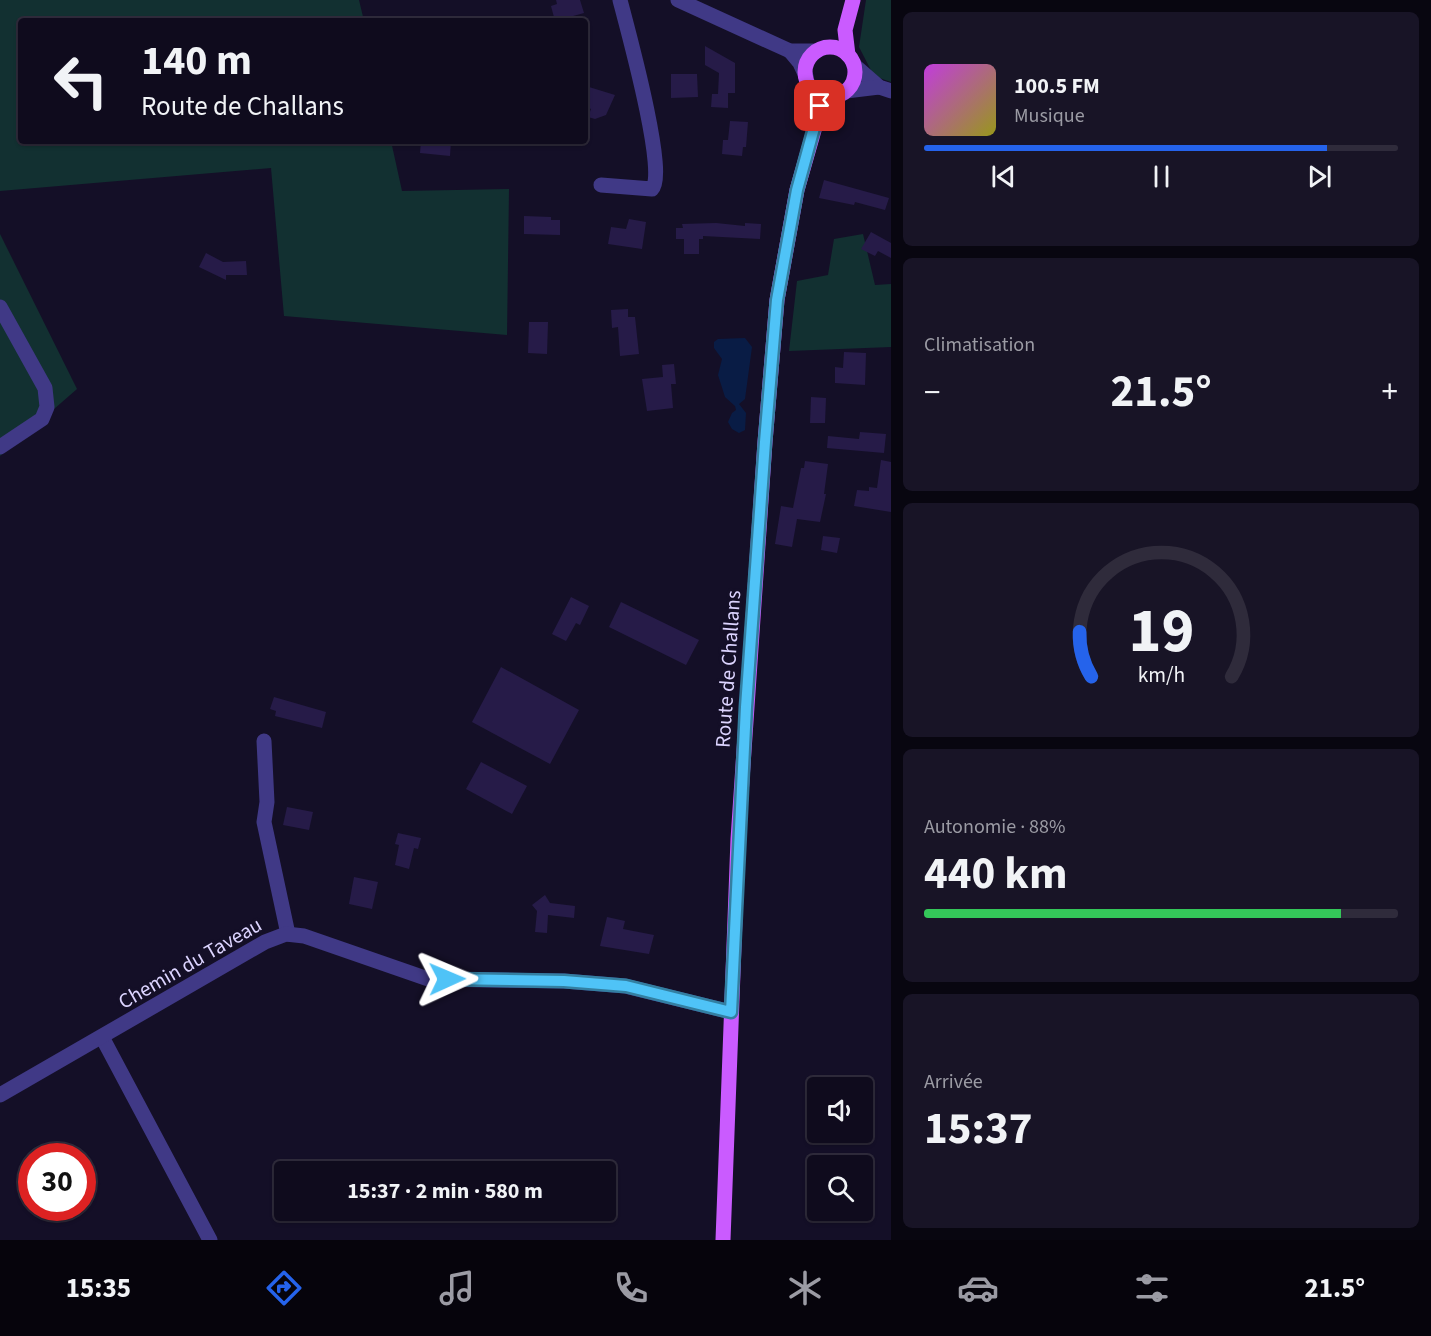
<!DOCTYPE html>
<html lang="fr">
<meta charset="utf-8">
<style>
body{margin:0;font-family:"Source Sans 3",sans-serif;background:#181426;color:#f1f3f6;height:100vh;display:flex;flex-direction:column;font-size:22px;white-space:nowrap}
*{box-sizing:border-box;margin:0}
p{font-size:20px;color:#9b9ba4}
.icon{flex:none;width:33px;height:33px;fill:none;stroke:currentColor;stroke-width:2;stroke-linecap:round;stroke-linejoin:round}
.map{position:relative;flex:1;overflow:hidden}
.sheet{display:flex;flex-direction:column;gap:12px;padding:12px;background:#080610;width:540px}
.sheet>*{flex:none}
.banner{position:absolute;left:18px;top:18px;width:570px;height:126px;border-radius:6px;box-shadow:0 2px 4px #0004,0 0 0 2px #2f2b3b;background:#0f0b1d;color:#f1f3f6;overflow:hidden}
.fabs{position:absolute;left:807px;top:1077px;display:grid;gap:12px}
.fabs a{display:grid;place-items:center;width:66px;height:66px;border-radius:6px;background:#0f0b1d;box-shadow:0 2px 4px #0004,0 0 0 2px #2f2b3b;font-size:30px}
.speed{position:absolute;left:18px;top:1143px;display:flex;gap:12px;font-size:30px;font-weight:700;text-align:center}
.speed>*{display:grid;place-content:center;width:78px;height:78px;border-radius:50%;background:#0f0b1d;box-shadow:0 2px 4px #0004,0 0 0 2px #2f2b3b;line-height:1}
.speed .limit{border:9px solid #d22;background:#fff;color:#111}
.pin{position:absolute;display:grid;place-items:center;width:51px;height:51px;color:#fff;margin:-26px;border-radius:12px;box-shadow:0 3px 9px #0006}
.me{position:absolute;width:66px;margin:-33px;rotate:89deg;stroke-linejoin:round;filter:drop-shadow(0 0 4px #0008)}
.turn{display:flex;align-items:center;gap:21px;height:126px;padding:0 24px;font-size:27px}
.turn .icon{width:78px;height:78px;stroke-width:2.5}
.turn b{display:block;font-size:42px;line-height:51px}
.big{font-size:45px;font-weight:700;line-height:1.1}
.sheet .tile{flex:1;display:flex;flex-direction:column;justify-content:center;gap:9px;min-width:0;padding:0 21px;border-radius:9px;background:#181426}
.sheet .dial{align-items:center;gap:0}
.dial svg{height:156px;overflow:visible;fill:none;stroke:#2f2b3b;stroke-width:7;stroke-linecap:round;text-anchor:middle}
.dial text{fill:#f1f3f6;stroke:none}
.song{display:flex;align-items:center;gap:18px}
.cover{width:72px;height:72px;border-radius:9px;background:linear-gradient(135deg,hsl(290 70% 55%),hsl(60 70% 35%))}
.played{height:6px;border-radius:3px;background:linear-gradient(90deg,#2563eb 85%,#2f2b3b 85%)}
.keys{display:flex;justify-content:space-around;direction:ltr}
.heat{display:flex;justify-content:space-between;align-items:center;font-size:33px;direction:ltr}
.charge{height:9px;border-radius:4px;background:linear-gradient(90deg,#34c759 88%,#2f2b3b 0)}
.trip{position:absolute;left:274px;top:1161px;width:342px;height:60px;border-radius:6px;background:#0f0b1d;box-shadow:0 2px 4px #0004,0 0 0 2px #2f2b3b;font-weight:700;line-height:60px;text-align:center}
.dock{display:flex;height:96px;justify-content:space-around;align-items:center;background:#06040c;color:#9b9ba4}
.dock .icon{width:42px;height:42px}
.dock .active{color:#2563eb}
.dock b{font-size:27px;color:#f1f3f6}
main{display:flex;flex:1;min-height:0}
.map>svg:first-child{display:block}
</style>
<main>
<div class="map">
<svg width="891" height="1240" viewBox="0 0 891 1240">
<rect width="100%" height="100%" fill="#140f27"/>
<g fill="#123031">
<polygon points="0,0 359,0 364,21 21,21 21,141 391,141 402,191 509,189 507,335 284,316 271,168 0,191"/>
<polygon points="866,0 891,0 891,82 874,76 859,47"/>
<polygon points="0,234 77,389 0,456"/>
<polygon points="863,234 875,285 891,284 891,347 789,351 797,281 828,275 834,239"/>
</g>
<polygon fill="#091c45" points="745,338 752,347 745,399 739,404 746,413 745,430 739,433 732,429 728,422 732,413 736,410 735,406 725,397 718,375 722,359 714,348 714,342 718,339"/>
<g fill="#261b48">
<polygon points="556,0 580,0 584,13 555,21 551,6 557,4"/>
<polygon points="705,46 735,63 735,93 728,93 728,108 711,107 712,94 718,94 719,73 705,65"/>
<polygon points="671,74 697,74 698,97 671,98"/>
<polygon points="589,87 615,95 606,115 595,119 588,117 591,109 585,106 585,97"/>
<polygon points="730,121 748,122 746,147 743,147 742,156 722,154 723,140 728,140"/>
<polygon points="421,141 451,141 450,156 420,153"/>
<polygon points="824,180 889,198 885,210 855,202 854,205 819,198"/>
<polygon points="524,216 551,217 551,220 560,220 560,235 524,234"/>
<polygon points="629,219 646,222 642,249 608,244 611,227 626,229"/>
<polygon points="716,223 745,226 745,223 761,224 760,239 703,236 703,239 699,239 699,254 684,254 684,239 676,239 676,228 683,228 682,224"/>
<polygon points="871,232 891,243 891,258 878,251 875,256 861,249"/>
<polygon points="206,253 223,262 246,261 247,275 226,275 226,280 199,267"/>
<polygon points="628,309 628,317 635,317 639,354 620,356 618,327 612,328 611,310"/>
<polygon points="529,322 548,322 547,354 528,353"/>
<polygon points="844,352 866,353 865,385 835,383 835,367 843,368"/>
<polygon points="674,364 676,384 671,384 673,408 647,411 642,379 663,377 662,365"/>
<polygon points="811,397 826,398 825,423 810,423"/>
<polygon points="860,432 886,434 884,453 827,448 828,436 859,439"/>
<polygon points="881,460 891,462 891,512 854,506 857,490 869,491 869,487 877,488"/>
<polygon points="805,461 828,464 824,494 826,494 820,522 797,519 792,547 775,544 781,506 793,508 801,468 804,468"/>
<polygon points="823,536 840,538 837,553 821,550"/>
<polygon points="571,597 589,606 580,625 576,623 566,641 552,634"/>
<polygon points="621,602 699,640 686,665 609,627"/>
<polygon points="501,667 579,710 550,764 472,722"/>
<polygon points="274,697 326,712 322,728 275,716 276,711 270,709"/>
<polygon points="481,762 527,786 512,814 466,789"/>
<polygon points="287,807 313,812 309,830 283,825"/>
<polygon points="398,833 421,838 418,849 414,848 409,869 395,865 399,845 395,844"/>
<polygon points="354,877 378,882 372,909 349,904"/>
<polygon points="545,895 550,903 575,906 574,918 548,915 547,933 535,932 537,911 532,905"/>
<polygon points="607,917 625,921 623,929 654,935 649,954 600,946"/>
</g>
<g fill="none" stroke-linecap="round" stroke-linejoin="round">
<g stroke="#403986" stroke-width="15">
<polyline points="678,0 790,51 817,51"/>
<polyline points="790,51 800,63 806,76"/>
<polyline points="855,66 879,87 891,91"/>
<polyline points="846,91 879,87"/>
<path d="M 601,185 L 652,189 C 668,175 627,27 620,0"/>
<polyline points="0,307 45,388 47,407 42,419 0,447"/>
<polyline points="264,741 267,802 264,822 288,934"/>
<polyline points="102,1037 210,1240"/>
<polyline points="0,1095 265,942 286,934 304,936 428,979 564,981 625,986 731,1012"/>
</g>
<g stroke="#ca5bff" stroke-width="15">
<circle cx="830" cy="72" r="25"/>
<polyline points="848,55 845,30 853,0"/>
<polyline points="723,1240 738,839 765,442 777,300 797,190 821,106 832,97"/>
</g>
</g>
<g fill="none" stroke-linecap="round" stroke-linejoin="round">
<defs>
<polyline id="route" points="447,979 564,981 626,986 731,1012 746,707 765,442 777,300 797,190 820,106"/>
</defs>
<use href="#route" stroke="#337fa1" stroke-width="15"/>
<use href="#route" stroke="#4fc3f7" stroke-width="10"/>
</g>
<g text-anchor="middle" stroke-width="6" stroke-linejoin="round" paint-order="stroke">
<g font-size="21" fill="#dcd4ff" stroke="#140f27">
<text transform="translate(728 669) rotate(-86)" y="7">Route de Challans</text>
<text transform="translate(190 963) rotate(-30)" y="7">Chemin du Taveau</text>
</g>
</g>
</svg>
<div class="fabs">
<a><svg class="icon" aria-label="sound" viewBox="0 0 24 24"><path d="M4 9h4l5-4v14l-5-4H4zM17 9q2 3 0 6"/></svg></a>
<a><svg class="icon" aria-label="search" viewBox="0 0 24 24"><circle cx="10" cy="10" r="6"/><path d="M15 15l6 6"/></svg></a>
</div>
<div class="speed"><div class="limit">30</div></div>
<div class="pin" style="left:820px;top:106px;background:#d93025"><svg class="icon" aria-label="arrive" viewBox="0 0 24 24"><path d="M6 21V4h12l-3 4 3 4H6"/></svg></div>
<svg class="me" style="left:447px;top:979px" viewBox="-20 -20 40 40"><path d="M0-17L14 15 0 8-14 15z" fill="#4fc3f7" stroke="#fff" stroke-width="4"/></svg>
<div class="trip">15:37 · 2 min · 580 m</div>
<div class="banner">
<div class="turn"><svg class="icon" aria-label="left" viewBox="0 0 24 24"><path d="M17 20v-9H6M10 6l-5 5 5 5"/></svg><div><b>140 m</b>Route de Challans</div></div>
</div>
</div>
<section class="sheet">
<div class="tile">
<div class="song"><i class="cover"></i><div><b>100.5 FM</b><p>Musique</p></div></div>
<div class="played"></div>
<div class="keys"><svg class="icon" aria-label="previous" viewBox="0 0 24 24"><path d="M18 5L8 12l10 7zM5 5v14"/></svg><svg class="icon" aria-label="pause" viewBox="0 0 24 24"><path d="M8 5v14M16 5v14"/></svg><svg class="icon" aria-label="next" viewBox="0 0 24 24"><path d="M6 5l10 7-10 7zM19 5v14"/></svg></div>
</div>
<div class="tile"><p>Climatisation</p>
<div class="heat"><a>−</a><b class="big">21.5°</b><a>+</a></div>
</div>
<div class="tile dial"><svg viewBox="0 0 100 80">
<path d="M14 69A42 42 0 1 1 86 69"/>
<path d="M14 69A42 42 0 0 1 8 46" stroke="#2563eb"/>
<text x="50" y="56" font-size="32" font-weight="700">19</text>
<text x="50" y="72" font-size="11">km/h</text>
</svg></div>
<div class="tile"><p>Autonomie · 88%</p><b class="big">440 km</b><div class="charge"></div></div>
<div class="tile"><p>Arrivée</p><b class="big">15:37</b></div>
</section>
</main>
<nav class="dock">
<b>15:35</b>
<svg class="icon active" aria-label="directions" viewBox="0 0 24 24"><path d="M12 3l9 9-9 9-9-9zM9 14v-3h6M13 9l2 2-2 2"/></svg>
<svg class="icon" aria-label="music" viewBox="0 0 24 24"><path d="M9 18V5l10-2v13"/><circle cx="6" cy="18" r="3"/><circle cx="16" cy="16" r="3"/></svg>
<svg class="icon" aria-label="phone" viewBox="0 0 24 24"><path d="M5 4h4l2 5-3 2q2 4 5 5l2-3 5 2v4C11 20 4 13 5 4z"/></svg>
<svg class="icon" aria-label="climate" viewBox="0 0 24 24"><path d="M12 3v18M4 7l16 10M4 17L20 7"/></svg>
<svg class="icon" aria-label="car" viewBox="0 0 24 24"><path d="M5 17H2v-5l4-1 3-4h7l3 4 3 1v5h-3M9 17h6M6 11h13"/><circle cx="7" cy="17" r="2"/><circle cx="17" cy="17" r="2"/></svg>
<svg class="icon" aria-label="filters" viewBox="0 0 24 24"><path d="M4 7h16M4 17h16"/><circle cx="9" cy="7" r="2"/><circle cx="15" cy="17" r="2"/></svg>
<b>21.5°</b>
</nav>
